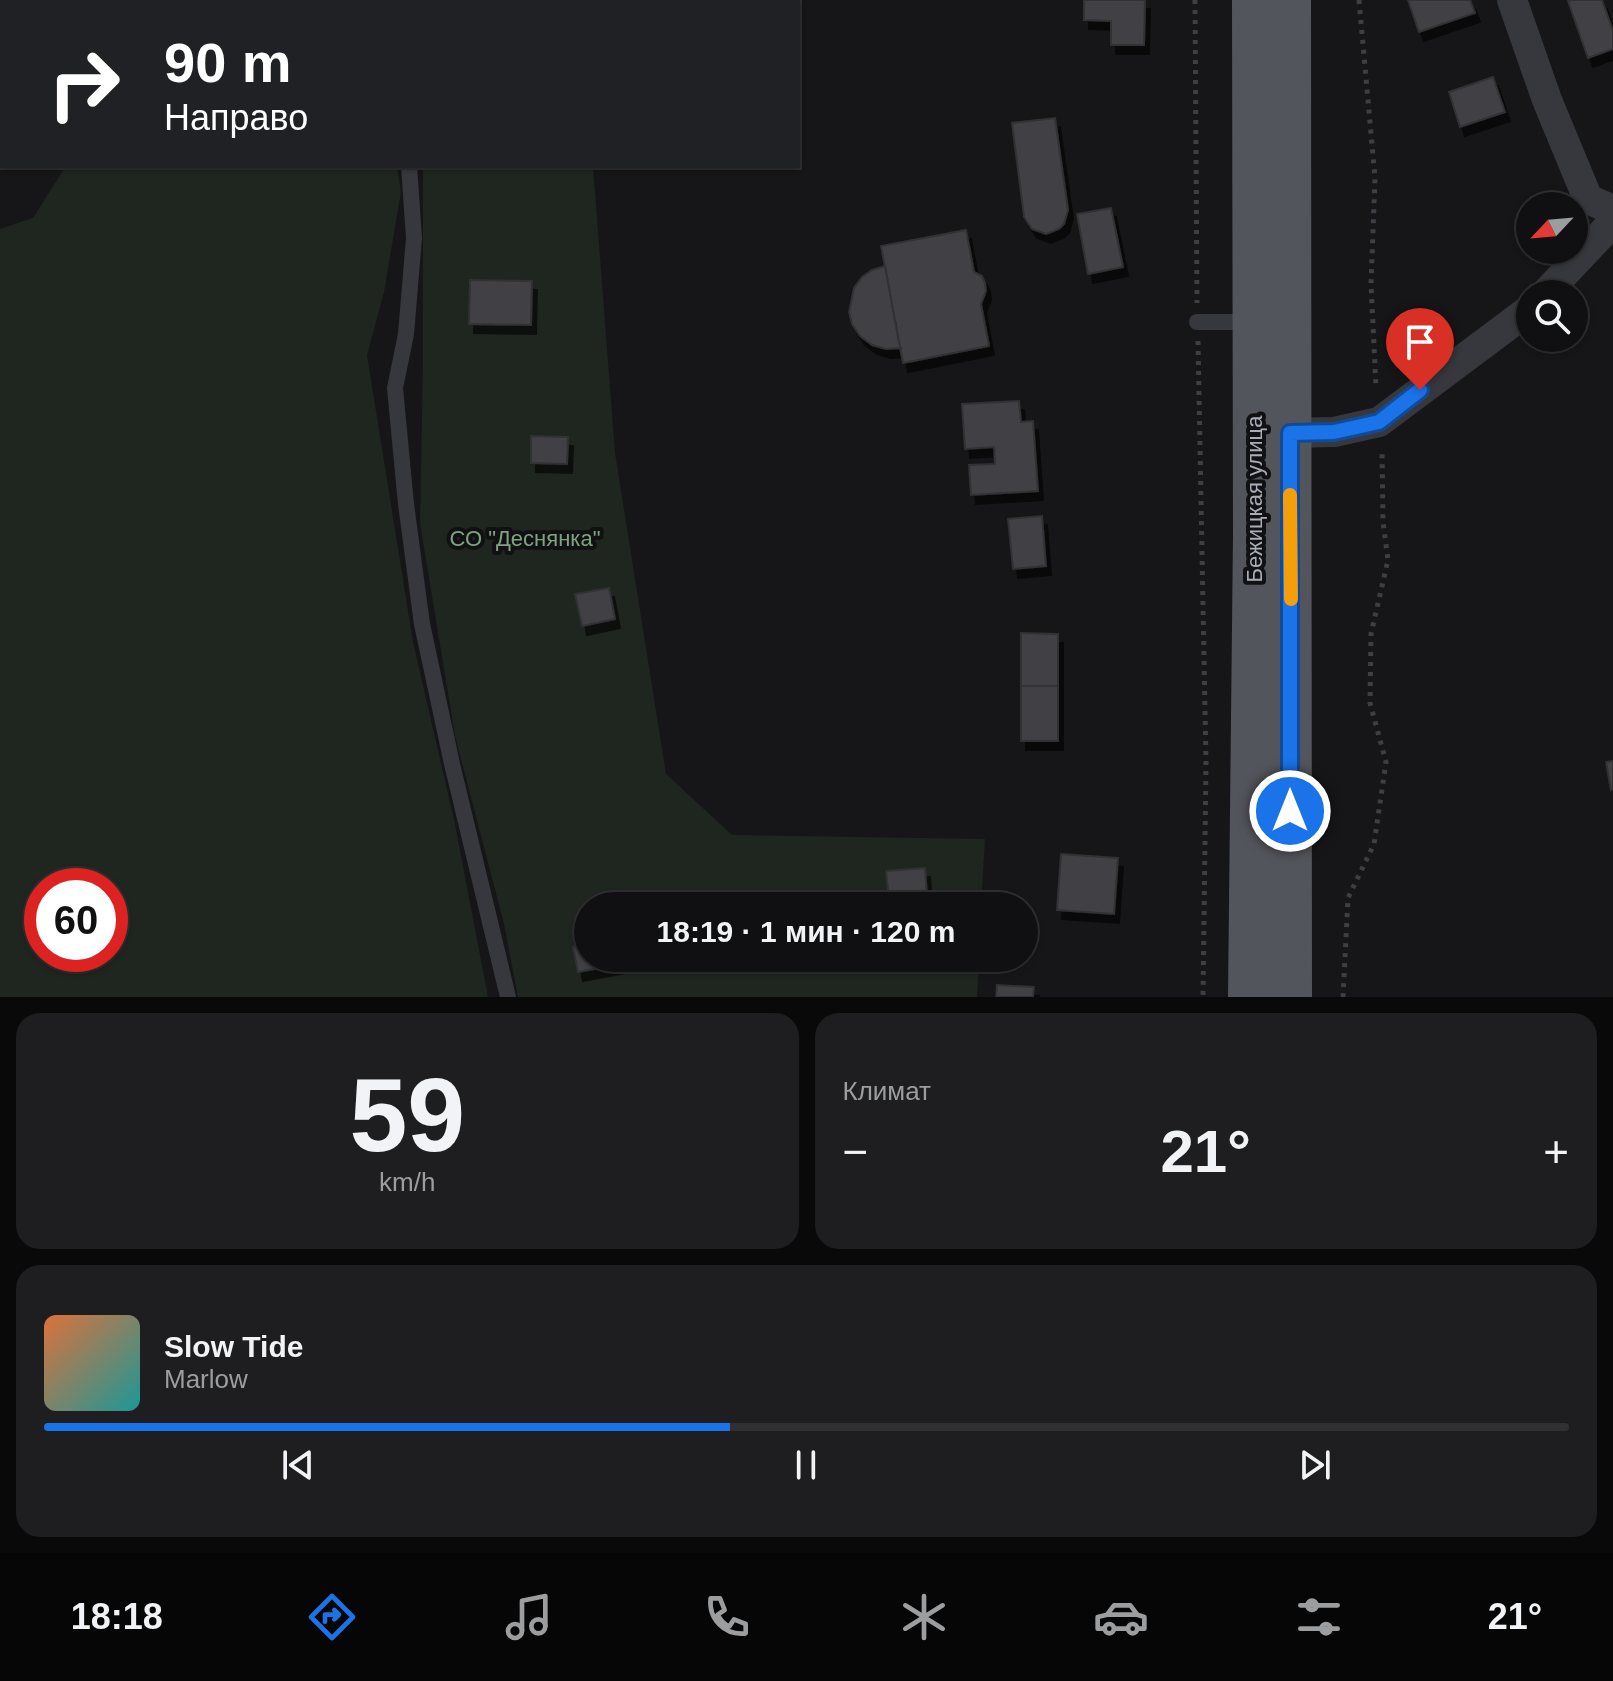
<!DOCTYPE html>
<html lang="ru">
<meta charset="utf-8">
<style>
body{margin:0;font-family:Arial,sans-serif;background:#1e1e20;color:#f1f3f6;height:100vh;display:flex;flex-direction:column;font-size:30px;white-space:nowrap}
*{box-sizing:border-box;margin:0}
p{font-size:26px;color:#9c9d9f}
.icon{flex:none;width:44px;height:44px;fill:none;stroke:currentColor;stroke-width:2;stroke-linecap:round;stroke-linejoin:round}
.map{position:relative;height:997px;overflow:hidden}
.drawer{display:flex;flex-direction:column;gap:16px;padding:16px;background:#09090a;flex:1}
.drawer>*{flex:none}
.guide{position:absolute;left:0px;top:0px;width:800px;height:168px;box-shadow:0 2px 6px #0004,0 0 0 2px #303032;background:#202124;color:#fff;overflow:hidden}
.needle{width:52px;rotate:244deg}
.buttons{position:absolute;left:1516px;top:192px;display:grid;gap:16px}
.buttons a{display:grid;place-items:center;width:72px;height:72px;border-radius:50%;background:#101012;box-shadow:0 2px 6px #0004,0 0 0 2px #303032;font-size:40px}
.speed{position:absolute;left:24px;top:868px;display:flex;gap:16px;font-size:40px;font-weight:700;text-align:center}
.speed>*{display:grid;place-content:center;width:104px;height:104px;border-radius:50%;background:#101012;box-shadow:0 2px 6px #0004,0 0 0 2px #303032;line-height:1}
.speed .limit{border:12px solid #d22;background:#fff;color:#111}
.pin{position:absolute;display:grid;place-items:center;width:68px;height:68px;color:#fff;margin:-82px -34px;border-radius:50% 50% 50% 0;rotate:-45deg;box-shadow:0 0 8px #0007}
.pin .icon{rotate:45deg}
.me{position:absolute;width:88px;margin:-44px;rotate:0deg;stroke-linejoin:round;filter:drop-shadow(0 0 6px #0008)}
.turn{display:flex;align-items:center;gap:28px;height:168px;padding:0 32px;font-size:36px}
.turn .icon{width:104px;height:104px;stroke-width:2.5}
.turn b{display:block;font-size:56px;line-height:68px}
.big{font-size:60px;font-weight:800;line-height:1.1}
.drawer .widget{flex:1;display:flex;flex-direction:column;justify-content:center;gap:12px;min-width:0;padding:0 28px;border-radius:24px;background:#1e1e20}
.drawer .dial{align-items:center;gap:0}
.dial b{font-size:104px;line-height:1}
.song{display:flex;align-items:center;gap:24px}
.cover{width:96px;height:96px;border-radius:12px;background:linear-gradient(135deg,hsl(20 70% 55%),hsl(180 70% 35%))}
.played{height:8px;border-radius:4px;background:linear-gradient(90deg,#1a73e8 45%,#303032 45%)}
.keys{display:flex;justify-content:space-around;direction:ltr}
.heat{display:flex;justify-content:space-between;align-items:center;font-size:44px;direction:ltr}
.drawer .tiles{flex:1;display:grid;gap:16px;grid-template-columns:1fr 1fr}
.widget:last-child{grid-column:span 2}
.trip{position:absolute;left:574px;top:892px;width:464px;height:80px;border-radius:40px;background:#101012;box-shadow:0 2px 6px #0004,0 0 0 2px #303032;font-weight:800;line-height:80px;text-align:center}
.menu{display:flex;height:128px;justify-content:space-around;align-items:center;background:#060607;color:#9c9d9f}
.menu .icon{width:56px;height:56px}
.menu .on{color:#1a73e8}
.menu b{font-size:36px;color:#f1f3f6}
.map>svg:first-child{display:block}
</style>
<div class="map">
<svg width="1613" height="997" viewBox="0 0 1613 997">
<defs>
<filter id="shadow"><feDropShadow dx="5" dy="9" stdDeviation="0" flood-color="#0009"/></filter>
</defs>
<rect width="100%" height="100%" fill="#161618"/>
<g fill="#1e261f" fill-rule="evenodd">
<polygon points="10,0 371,0 371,2 12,2"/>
<polygon points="410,0 618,0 410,2"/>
<path d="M 66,166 L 397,166 L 401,192 L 384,292 L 367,355 L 413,642 L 455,824 L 488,997 L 0,997 L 0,229 L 33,218 ZM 42,886 L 110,886 L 110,954 L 42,954 Z"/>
<polygon points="423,166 593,166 615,453 666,774 732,835 985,839 981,906 588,906 588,958 979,958 977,997 518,997 504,924 455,736 420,523 423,361"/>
</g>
<g fill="#404145" stroke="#303034" stroke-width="2" filter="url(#shadow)">
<polygon points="1084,0 1145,0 1144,45 1111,45 1111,21 1084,20"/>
<polygon points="1408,0 1470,0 1475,13 1419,32"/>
<polygon points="1572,0 1602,0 1613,31 1613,49 1588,58 1568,1"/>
<polygon points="1493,77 1505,112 1460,127 1449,92"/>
<polygon points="1055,118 1068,210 1064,224 1059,229 1046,234 1032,229 1024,217 1012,123"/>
<polygon points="1111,208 1123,267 1088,274 1077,214"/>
<polygon points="966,230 974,272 982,276 985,283 986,291 981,304 989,346 903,363 881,246"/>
<polygon points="885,266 899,343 901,348 886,349 872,345 860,336 852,324 849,312 854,288 862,277 872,270"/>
<polygon points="470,280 532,281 531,325 469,324"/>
<polygon points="1019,401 1021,422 1033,421 1038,491 971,495 969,465 995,464 994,447 965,449 962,404"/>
<polygon points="531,436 568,437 567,464 531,463"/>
<polygon points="1042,516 1046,566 1013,569 1008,519"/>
<polygon points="609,588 615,619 582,626 575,594"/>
<polygon points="1021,633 1058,634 1058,686 1021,686"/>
<rect x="1021" y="686" width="37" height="55"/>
<polygon points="1613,761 1613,789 1611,790 1606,762"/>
<polygon points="1061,854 1118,858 1114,914 1057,910"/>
<polygon points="925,868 927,895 889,899 886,871"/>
<polygon points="588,944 588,958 635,958 636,961 578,972 573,947"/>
<polygon points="997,985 1034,987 1033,997 996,997"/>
</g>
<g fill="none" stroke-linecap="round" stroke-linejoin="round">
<g stroke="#3d3f44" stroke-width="5" stroke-dasharray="4 6" stroke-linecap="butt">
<polyline points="1195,0 1197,303"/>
<polyline points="1359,0 1375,178 1371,284 1376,387"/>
<polyline points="1198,341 1206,762 1203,997"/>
<polyline points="1343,997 1348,898 1374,844 1386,762 1370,703 1371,634 1388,560 1383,522 1382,449"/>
</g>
<g stroke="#37383d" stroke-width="16">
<polyline points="398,0 398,2"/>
<polyline points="409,166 414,238 406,334 395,388 406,504 422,624 452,764 508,997"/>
<polyline points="1197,322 1252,322"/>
</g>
<g stroke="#37383d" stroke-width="30">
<polyline points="1512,0 1547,100 1588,199 1613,210"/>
<polyline points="1545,294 1613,222"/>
<polyline points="1290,433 1334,432 1379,422 1530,309"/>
</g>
<g stroke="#53555c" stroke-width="44">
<polyline points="1289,0 1290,997"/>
<polyline points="1250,997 1255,534 1254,0"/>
</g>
</g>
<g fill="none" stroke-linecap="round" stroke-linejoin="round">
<defs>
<polyline id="route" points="1290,811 1290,433 1334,432 1379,422 1420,390"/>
</defs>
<use href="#route" stroke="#114b97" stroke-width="20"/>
<use href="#route" stroke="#1a73e8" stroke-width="14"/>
<polyline stroke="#f59e0b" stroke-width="14" points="1290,495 1291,599"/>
</g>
<g text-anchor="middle" stroke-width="8" stroke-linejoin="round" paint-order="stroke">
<g font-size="22" fill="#a8adb8" stroke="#111113">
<text transform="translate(1254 499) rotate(-90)" y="8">Бежицкая улица</text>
</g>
<g font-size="22" fill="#7fa381" stroke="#111113">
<text x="525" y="546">СО "Деснянка"</text>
</g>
</g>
</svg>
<div class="buttons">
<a><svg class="needle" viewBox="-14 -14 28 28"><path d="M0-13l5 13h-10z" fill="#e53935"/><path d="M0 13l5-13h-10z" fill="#9c9d9f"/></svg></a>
<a><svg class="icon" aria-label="search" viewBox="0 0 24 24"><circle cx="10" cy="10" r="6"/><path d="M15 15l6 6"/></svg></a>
</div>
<div class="speed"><div class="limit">60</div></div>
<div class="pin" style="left:1420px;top:390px;background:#d93025"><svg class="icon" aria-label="arrive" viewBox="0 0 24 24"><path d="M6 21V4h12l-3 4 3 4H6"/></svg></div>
<svg class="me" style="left:1290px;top:811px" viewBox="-20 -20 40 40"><circle r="17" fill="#1a73e8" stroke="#fff" stroke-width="3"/><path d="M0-11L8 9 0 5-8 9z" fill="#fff"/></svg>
<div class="trip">18:19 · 1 мин · 120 m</div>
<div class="guide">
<div class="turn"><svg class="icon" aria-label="right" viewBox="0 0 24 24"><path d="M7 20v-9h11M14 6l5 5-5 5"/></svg><div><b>90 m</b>Направо</div></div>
</div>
</div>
<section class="drawer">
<div class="tiles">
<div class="widget dial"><b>59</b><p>km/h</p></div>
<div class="widget"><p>Климат</p>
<div class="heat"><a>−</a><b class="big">21°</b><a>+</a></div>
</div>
<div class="widget">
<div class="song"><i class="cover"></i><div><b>Slow Tide</b><p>Marlow</p></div></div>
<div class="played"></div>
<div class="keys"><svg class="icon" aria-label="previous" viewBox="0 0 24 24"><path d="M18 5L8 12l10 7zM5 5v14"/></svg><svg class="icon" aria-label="pause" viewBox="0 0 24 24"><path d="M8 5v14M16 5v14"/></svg><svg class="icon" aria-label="next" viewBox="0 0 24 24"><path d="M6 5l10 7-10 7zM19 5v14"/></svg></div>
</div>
</div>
</section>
<nav class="menu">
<b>18:18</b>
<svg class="icon on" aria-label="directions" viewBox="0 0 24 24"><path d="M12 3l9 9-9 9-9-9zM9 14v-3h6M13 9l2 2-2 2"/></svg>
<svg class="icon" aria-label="music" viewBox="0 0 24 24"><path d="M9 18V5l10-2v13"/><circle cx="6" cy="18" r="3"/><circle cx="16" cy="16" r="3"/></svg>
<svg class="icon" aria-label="phone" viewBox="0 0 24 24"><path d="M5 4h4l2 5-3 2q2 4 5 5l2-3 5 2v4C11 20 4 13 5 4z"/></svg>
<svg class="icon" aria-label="climate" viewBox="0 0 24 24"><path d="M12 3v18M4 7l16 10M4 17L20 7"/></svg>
<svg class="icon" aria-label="car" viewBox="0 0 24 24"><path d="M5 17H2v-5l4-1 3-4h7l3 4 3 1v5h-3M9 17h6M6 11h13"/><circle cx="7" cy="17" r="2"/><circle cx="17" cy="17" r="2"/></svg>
<svg class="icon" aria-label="filters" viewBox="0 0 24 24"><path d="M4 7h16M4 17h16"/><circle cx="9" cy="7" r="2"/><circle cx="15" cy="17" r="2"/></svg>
<b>21°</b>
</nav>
